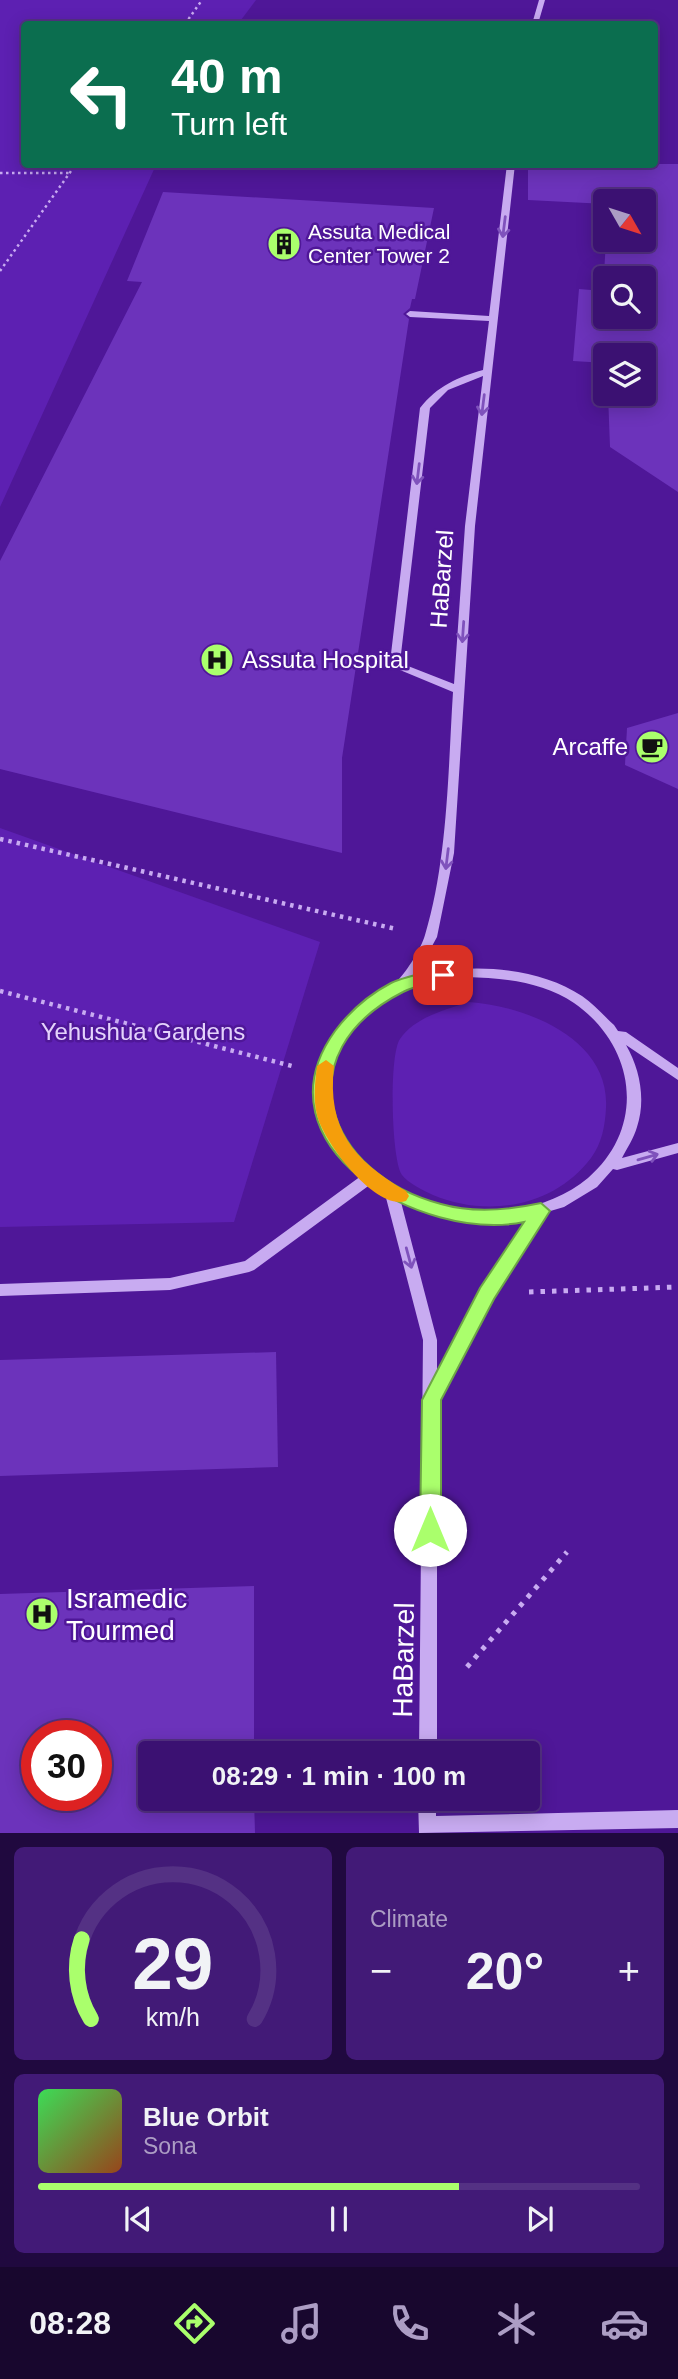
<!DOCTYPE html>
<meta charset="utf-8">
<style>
body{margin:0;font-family:Arial,sans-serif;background:#421a77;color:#f1f3f6;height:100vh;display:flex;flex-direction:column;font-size:26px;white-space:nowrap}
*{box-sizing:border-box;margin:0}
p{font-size:23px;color:#ac9dc4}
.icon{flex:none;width:38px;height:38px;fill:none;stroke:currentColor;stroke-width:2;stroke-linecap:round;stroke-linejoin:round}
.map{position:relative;height:1833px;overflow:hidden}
.drawer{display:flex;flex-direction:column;gap:14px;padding:14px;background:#20093f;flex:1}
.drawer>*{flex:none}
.banner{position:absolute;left:21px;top:21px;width:637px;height:147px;border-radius:7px;box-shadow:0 4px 18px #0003,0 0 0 2px #543184;background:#0b6e4f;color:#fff;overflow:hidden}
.needle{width:46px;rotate:129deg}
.tools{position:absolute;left:593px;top:189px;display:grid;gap:14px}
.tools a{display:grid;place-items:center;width:63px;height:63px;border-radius:7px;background:#3b1172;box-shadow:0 4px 18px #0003,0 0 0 2px #543184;font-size:35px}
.speed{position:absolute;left:21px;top:1720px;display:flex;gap:14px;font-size:35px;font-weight:700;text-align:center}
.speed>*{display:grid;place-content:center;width:91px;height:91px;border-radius:50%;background:#3b1172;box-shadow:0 4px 18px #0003,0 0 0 2px #543184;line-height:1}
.speed .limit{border:10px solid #d22;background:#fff;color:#111}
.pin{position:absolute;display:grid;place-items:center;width:60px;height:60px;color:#fff;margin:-30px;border-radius:14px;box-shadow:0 4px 10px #0006}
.me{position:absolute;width:77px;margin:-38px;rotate:0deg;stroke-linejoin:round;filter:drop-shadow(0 0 5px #0008)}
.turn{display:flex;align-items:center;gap:24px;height:147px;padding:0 35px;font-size:32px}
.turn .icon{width:91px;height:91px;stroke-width:2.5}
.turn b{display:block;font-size:49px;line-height:60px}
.big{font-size:52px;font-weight:700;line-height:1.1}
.drawer .tile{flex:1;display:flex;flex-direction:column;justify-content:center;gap:10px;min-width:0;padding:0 24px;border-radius:10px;background:#421a77}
.drawer .dial{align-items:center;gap:0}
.dial svg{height:182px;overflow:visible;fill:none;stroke:#543184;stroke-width:7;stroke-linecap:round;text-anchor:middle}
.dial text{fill:#f1f3f6;stroke:none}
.song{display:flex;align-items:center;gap:21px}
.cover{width:84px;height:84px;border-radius:10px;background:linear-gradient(135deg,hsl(130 70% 55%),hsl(20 70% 35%))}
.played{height:7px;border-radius:4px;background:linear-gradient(90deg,#aaff6c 70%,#543184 70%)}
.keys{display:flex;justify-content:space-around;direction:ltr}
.heat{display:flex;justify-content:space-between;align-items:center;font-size:38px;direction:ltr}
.drawer .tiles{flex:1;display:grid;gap:14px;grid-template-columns:1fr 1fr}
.tile:last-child{grid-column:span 2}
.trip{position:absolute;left:138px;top:1741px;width:402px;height:70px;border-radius:7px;background:#3b1172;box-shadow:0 4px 18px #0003,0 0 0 2px #543184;font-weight:700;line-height:70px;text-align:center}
.dock{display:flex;height:112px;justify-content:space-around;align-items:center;background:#18072e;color:#ac9dc4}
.dock .icon{width:49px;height:49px}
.dock .on{color:#aaff6c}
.dock b{font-size:32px;color:#f1f3f6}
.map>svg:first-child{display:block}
</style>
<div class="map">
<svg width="678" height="1833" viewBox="0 0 678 1833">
<rect width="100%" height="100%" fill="#4f1798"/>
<g fill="#5d20b2">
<polygon points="0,0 256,0 238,24 24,24 24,164 156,165 0,507"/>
<polygon points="0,828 320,942 234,1222 0,1227"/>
<path d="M 469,1002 C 525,1006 610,1038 606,1108 C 605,1126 602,1143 591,1158 C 554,1207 488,1218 433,1195 C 424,1191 408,1183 402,1175 C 391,1160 389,1054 400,1039 C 415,1017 445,1010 469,1002 Z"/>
</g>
<g fill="#6c33bb" fill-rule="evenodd">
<path d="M 528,164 L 678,164 L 678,492 L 610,447 L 608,394 L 644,394 L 644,355 L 606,355 L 606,363 L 573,361 L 579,289 L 603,291 L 606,240 L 644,240 L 644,201 L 606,201 L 606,204 L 528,200 ZM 606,278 L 644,278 L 644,317 L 606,317 Z"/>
<polygon points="163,192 434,208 415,299 412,299 410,308 403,314 409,319 342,758 342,853 0,769 0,561 142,282 127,281"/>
<polygon points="678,713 678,789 625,765 627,728"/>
<polygon points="276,1352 278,1467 0,1476 0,1360"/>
<path d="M 254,1586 L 254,1754 L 150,1754 L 150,1799 L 254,1799 L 255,1833 L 0,1833 L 0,1594 ZM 37,1736 L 96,1736 L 96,1796 L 37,1796 Z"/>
</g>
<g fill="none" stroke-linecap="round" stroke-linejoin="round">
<g stroke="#c8abf1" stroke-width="2.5" stroke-dasharray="2.5 3.5" stroke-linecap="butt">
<polyline points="185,24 202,0"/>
<polyline points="400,164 478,168"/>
<polyline points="0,173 69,173"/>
<polyline points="0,271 76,164"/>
</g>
<g stroke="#c8abf1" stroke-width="4.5" stroke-dasharray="3.5 5" stroke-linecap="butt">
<polyline points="0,839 396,929"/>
<polyline points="0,991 292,1066"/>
</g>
<g stroke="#c8abf1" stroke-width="5" stroke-dasharray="4.5 7" stroke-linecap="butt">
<polyline points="529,1292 678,1287"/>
<polyline points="467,1667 567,1552"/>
</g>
<g fill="#c8abf1" fill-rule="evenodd">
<polygon points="539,0 545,0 538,24 532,24"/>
<path d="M 507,164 L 515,164 L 475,526 L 454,853 L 437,937 L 415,977 C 465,962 537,966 582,996 C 594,1004 604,1016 614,1025 L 618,1031 L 626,1032 L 678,1068 L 678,1080 L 626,1045 C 640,1069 646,1100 637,1127 C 634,1138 627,1148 622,1158 L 678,1143 L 678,1153 L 617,1170 L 613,1169 L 597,1187 L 564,1207 L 547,1212 L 492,1297 L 437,1402 L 437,1754 L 419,1754 L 423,1340 L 385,1194 L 371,1184 L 254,1270 L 249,1272 L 170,1290 L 0,1296 L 0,1284 L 170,1278 L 245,1261 L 361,1176 C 341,1159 323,1131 319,1104 C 311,1057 333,1024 371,996 C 378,991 387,989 394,984 C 405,975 421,949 425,935 C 448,859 448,770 453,692 L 400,670 L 391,654 L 420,408 C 437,386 458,377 483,370 L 489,321 L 410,317 L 406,314 L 410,311 L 489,316 ZM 483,376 L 465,526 L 454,684 L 408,666 L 401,654 L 430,408 L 448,390 ZM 467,977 C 503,978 543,982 574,1003 C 636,1046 647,1127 588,1178 C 568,1195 541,1205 516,1210 C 449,1222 354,1184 333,1114 C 317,1057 358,1007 410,988 C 428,981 448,979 467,977 ZM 401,1202 C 441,1221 486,1230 529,1217 L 482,1289 L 437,1374 L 437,1340 Z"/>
<polygon points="418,1799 436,1799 436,1816 678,1810 678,1828 419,1833"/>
</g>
</g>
<defs><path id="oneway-shaft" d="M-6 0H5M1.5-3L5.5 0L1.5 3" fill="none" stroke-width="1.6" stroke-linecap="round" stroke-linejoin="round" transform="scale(1.75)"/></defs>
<g stroke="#7f52bc">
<use href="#oneway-shaft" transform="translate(504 227) rotate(97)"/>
<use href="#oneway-shaft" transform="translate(483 405) rotate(97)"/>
<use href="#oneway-shaft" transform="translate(418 474) rotate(97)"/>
<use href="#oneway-shaft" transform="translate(463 632) rotate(94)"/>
<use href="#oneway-shaft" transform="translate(447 859) rotate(97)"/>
<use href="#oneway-shaft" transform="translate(648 1157) rotate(-16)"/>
<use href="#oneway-shaft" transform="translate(409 1258) rotate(75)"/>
</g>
<path fill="#aaff6c" stroke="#6ea646" stroke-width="2" d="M 443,969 L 449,970 L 449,979 C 434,983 416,985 403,992 C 283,1053 326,1174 441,1204 C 472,1213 509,1210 541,1203 L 550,1211 L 494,1299 L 441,1400 L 441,1530 L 438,1536 L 430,1539 L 423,1536 L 420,1530 L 422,1400 L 480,1288 L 524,1222 C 422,1243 252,1146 335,1031 C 350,1011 368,995 391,983 C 406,976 426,973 443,969 Z"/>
<path fill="#f59e0b" d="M 326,1060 L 334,1066 C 327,1129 353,1160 406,1191 L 409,1196 L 406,1201 C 375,1211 323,1141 317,1115 C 313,1098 315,1083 317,1066 Z"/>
<defs>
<symbol id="building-disc" viewBox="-11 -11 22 22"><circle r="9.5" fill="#aaff6c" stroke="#4f1798"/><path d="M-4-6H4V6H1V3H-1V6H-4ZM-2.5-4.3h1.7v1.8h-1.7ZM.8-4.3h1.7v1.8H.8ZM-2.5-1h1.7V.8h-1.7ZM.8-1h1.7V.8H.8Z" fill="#111"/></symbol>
<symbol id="hospital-disc" viewBox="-11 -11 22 22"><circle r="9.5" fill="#aaff6c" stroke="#4f1798"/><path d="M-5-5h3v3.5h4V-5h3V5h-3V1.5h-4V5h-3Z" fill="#111"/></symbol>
<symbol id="cafe-disc" viewBox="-11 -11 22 22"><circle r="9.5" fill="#aaff6c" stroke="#4f1798"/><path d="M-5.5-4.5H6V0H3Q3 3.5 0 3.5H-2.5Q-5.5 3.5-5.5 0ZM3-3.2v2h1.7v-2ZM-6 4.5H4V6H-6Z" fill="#111"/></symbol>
</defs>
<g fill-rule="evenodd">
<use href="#building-disc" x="265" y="225" width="38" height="38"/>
<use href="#hospital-disc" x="198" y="641" width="38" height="38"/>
<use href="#cafe-disc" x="633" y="728" width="38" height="38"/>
<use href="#hospital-disc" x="23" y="1595" width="38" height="38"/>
</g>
<g text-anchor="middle" stroke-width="5" stroke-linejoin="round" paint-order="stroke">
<g font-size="21" fill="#fff" stroke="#4f1798" text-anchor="start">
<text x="308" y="239">Assuta Medical<tspan x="308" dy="24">Center Tower 2</tspan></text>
</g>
<g font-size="24" fill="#fff" stroke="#4f1798">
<text transform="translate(442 579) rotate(-86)" y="8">HaBarzel</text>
</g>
<g font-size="24" fill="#fff" stroke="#4f1798" text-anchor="start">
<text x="242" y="668">Assuta Hospital</text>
<text x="628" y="755" text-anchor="end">Arcaffe</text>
</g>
<g font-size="24" fill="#e4d3fc" stroke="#4f1798">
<text x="143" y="1040">Yehushua Gardens</text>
</g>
<g font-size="28" fill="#fff" stroke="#4f1798" text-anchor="start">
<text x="66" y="1608">Isramedic<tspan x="66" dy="32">Tourmed</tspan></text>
</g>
<g font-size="28" fill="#fff" stroke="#4f1798">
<text transform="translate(403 1660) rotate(-89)" y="10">HaBarzel</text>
</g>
</g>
</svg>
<div class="tools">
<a><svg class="needle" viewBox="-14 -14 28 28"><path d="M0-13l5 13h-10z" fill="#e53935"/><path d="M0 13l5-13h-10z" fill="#ac9dc4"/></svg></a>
<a><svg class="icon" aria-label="search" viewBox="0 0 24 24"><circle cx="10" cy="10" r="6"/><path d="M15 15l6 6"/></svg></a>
<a><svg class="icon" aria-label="layers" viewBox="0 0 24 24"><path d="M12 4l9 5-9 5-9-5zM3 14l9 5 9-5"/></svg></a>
</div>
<div class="speed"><div class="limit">30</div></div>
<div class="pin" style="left:443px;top:975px;background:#d93025"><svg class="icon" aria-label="arrive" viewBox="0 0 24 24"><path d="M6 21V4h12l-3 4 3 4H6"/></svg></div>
<svg class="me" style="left:430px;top:1530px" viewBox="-20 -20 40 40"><circle r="19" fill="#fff"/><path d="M0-13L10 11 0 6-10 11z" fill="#aaff6c"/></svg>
<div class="trip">08:29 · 1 min · 100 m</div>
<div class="banner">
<div class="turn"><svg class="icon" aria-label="left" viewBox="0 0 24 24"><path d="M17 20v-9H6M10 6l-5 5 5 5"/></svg><div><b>40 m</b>Turn left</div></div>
</div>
</div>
<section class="drawer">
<div class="tiles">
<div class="tile dial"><svg viewBox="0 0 100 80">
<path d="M14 69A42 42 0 1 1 86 69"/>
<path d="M14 69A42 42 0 0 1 10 34" stroke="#aaff6c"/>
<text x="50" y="56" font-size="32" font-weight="700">29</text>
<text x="50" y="72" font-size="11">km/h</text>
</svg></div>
<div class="tile"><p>Climate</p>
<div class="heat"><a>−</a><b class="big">20°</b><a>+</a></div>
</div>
<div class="tile">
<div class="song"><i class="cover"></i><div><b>Blue Orbit</b><p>Sona</p></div></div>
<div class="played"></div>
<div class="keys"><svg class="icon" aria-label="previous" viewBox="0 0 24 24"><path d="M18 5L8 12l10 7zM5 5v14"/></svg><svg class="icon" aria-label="pause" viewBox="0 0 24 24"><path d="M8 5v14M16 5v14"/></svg><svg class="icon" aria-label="next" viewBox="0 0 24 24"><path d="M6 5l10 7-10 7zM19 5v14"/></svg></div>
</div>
</div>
</section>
<nav class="dock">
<b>08:28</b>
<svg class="icon on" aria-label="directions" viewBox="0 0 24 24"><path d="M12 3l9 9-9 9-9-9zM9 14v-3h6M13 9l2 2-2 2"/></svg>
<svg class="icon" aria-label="music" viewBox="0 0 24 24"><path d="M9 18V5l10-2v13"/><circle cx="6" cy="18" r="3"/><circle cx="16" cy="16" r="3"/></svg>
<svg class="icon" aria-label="phone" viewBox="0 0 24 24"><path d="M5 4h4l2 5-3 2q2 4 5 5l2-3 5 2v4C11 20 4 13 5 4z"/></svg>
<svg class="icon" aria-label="climate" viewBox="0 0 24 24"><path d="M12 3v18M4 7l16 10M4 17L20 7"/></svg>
<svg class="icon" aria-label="car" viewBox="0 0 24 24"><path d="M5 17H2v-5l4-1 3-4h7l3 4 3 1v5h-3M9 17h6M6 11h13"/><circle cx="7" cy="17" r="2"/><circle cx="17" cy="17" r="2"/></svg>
</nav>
